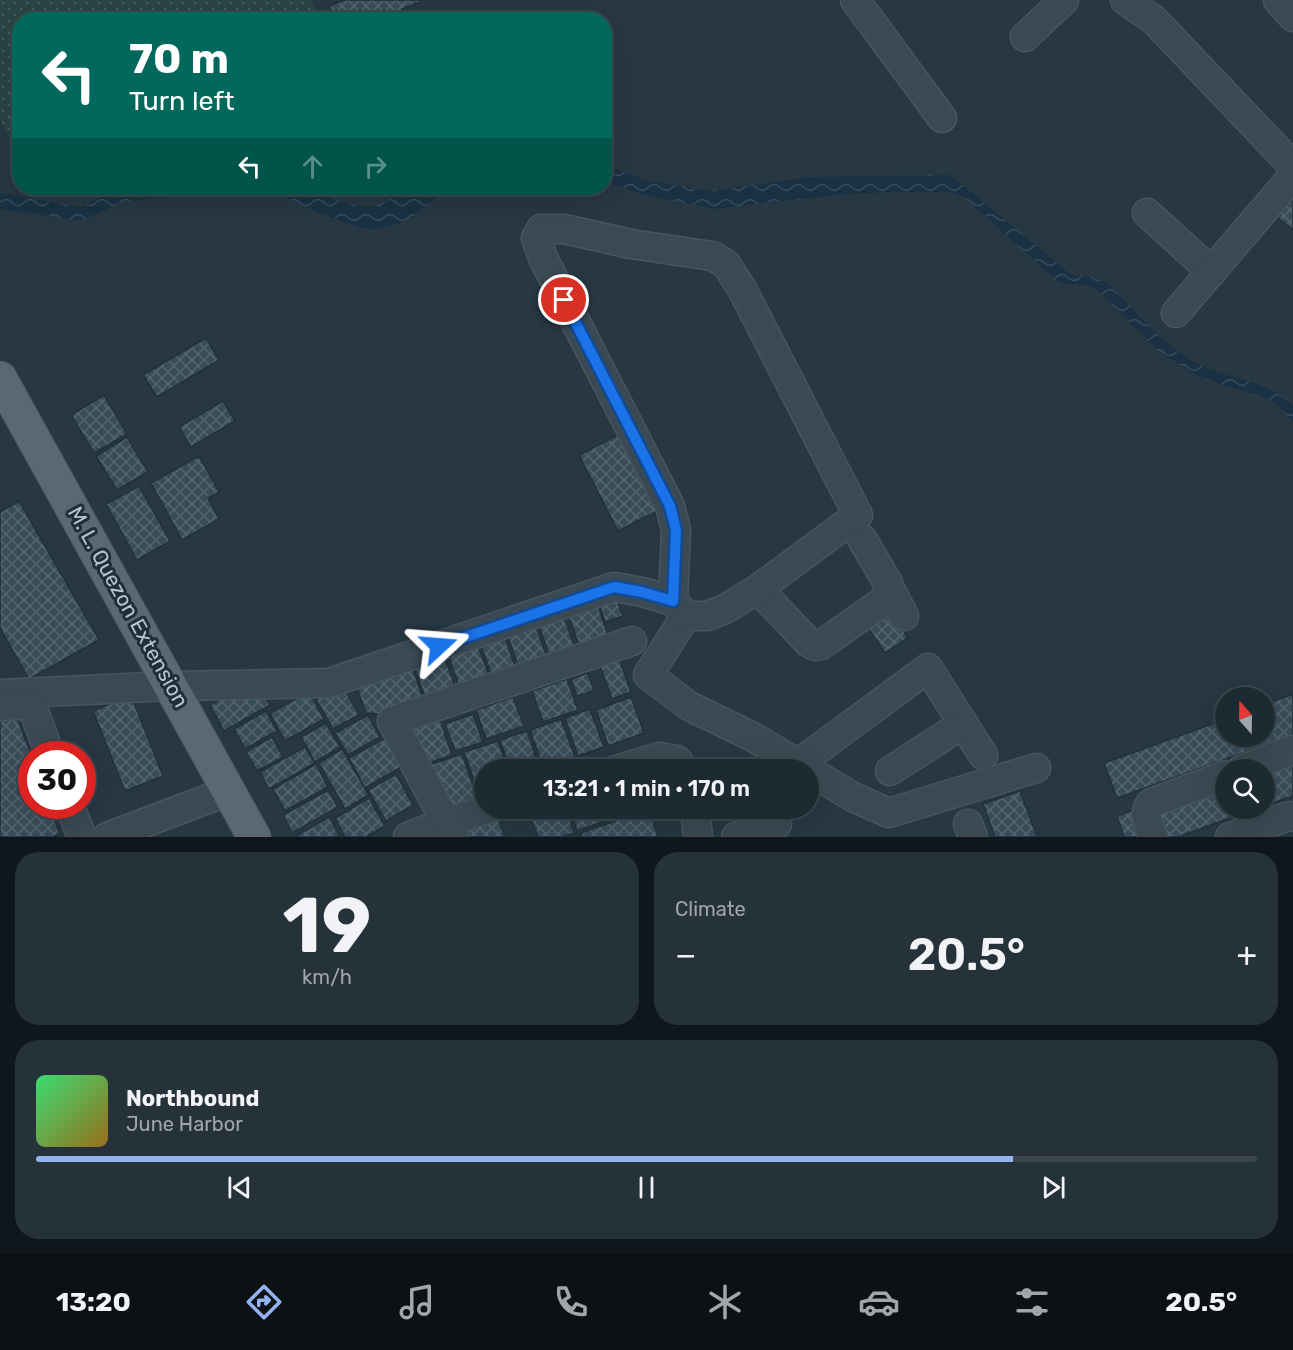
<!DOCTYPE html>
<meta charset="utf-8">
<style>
body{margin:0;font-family:Rubik,sans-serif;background:#25323a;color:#f1f3f6;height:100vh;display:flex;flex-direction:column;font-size:22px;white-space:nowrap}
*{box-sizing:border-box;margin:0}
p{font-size:20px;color:#a0a7ac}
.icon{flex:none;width:33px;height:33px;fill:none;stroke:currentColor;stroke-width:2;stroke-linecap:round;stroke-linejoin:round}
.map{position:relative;height:837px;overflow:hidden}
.details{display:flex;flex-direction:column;gap:15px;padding:15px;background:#10171c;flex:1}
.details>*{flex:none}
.guide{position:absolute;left:12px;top:12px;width:600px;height:183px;border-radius:24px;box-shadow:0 6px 24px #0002,0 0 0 2px #3b464d;background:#00695c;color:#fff;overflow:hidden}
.needle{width:39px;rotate:340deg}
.fabs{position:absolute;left:1215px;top:687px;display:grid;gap:12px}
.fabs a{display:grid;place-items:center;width:60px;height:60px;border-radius:50%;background:#1d2a32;box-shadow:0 6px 24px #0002,0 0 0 2px #3b464d;font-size:30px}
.speed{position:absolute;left:18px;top:741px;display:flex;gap:12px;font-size:30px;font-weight:700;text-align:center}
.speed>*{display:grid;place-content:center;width:78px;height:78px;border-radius:50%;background:#1d2a32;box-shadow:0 6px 24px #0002,0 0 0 2px #3b464d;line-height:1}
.speed .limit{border:9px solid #d22;background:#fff;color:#111}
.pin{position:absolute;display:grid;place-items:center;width:51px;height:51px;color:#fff;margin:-26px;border:3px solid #fff;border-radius:50%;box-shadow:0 2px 6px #0007}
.me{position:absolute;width:66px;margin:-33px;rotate:71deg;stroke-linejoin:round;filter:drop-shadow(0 0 4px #0008)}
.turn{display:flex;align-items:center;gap:21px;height:126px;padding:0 18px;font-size:27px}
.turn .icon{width:78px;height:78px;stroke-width:2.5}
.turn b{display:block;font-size:42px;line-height:51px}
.lanes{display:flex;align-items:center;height:57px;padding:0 18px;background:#0003;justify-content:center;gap:30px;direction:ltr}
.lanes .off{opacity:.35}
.big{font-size:45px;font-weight:600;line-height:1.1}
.details .tile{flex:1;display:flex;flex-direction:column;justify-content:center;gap:9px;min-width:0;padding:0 21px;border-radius:24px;background:#25323a}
.details .dial{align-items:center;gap:0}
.dial b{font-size:78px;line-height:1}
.song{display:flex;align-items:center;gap:18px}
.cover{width:72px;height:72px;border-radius:9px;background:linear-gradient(135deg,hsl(140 70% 55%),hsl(40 70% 35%))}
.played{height:6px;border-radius:3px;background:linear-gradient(90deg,#95b2f1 80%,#3b464d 80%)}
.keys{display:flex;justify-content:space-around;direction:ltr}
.heat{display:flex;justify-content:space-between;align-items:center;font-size:33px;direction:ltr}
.details .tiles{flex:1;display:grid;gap:15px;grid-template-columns:1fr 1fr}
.tile:last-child{grid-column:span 2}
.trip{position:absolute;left:474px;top:759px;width:345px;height:60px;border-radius:30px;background:#1d2a32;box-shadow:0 6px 24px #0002,0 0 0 2px #3b464d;font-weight:600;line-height:60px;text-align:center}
.tabs{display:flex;height:96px;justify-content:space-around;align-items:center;background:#0c1114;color:#a0a7ac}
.tabs .icon{width:42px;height:42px}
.tabs .selected{color:#95b2f1}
.tabs b{font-size:27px;color:#f1f3f6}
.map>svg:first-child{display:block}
</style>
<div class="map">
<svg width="1293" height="837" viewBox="0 0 1293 837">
<defs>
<pattern id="grass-dots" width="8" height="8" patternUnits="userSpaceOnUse" patternTransform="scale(1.5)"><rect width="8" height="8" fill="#294443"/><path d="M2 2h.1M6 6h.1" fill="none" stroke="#465d5d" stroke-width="1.8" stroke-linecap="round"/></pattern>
<pattern id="water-waves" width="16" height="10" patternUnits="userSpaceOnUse" patternTransform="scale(1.5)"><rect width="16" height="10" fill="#193142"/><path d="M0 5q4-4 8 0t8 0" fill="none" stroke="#384d5c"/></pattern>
<pattern id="building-cross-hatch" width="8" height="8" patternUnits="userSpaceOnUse" patternTransform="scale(1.5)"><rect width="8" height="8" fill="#394d59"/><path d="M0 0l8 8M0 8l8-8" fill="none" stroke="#546570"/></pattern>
</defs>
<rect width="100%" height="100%" fill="#273843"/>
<polygon fill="url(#grass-dots)" points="0,0 312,0 320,19 20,20 19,134 8,136 0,119"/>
<g fill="url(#water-waves)">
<path d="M 605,166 L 649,181 L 711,191 L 808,177 L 951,175 L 1070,274 C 1083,279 1092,274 1106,282 C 1132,307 1168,351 1200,365 C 1229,379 1269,381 1293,405 L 1293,422 L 1276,404 L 1268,399 L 1204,379 L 1190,372 L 1156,349 L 1097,290 L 1087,285 L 1064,284 L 1057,281 L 964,197 L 951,192 L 895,192 L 846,194 L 715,209 L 645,195 L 605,181 Z"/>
<polygon points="121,188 232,188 181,196 122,202 86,219 78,220 0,209 0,193 81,207"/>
<polygon points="266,188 306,188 345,204 370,207 387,201 407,188 449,188 413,216 400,223 375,230 364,229 317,212"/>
</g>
<g fill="url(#building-cross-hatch)" stroke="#22303a" stroke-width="1.5">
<polygon points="344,0 419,0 420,2 402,9 403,13 386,20 335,20 329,6"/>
<polygon points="1293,181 1293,230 1269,211"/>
<polygon points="206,338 219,360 157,397 143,375"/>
<polygon points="104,395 127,434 94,453 71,415"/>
<polygon points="223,401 235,421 191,447 179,427"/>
<polygon points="624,432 663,508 618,531 579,455"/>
<polygon points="127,437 148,472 117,490 96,456"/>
<polygon points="199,456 219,492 208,498 219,519 182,540 151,483"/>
<polygon points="139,486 170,541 137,560 106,504"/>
<polygon points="19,501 99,640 29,679 0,628 0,512"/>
<polygon points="616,598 623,616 605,622 599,604"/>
<polygon points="597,603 610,641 581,651 568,614"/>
<polygon points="890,610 908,638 885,653 867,626"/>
<polygon points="563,614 575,648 550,657 538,623"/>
<polygon points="534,621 548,660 520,671 506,631"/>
<polygon points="504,634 516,669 492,677 480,642"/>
<polygon points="475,638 490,678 460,689 446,649"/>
<polygon points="443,653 456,689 426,700 413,664"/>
<polygon points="617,653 631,692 612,699 598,660"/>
<polygon points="409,657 424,701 387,715 366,713 353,677"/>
<polygon points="588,673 594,691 577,696 571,679"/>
<polygon points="567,679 578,710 543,722 532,691"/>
<polygon points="342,685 359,715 333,729 316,699"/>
<polygon points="309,692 324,719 285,741 270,713"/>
<polygon points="231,693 265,696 270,705 224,731 210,705"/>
<polygon points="1293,694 1293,735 1117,798 1104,763 1226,719 1226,736 1264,736 1264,705"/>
<polygon points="131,695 163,776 125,791 93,711"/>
<polygon points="513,697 524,726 486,739 476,710"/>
<polygon points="631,697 644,733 608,746 596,710"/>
<polygon points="590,709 604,747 578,756 565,718"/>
<polygon points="266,711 277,731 245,749 234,729"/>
<polygon points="473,714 483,742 455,751 445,724"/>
<polygon points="16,715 32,757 32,806 49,806 60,834 52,837 0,837 0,721"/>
<polygon points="368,715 380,737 348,755 335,733"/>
<polygon points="440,719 452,755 419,766 407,731"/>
<polygon points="561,719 578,765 566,770 544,770 530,730"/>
<polygon points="326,723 340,747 315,762 301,737"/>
<polygon points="527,731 540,770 510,770 500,740"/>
<polygon points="272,737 283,757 257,771 246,752"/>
<polygon points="385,738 401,767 365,788 349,758"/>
<polygon points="498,741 508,770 484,770 484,798 481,800 464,752"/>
<polygon points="305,747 315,763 269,789 260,772"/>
<polygon points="342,749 369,795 345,809 319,763"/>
<polygon points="462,754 477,797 444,809 429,765"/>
<polygon points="1293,763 1293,796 1264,806 1264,773"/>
<polygon points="316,764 328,787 285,811 273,789"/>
<polygon points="396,774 413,805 386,821 368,790"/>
<polygon points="1226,787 1226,808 1257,808 1178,837 1164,837 1155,812"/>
<polygon points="328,790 338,807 292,833 283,815"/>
<polygon points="1020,791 1037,837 995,837 983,804"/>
<polygon points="369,798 385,826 366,837 345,837 335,818"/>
<polygon points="540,808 566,808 574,833 562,837 538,837 529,812"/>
<polygon points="570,808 600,808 604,821 577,831"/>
<polygon points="604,808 637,808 607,819"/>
<polygon points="649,809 658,837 582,837 581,833"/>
<polygon points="1134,810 1144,837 1124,837 1117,816"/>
<polygon points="329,817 340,837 294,837"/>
<polygon points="498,819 505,837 467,837 465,831"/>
</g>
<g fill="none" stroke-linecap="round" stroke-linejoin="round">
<defs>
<g id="minor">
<polyline points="855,0 942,118"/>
<polyline points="1125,0 1154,20 1293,166"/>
<polyline points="1278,0 1293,17"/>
<polyline points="1025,37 1064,0"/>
<polyline points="1147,213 1212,272"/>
<polyline points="1176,313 1293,176"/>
<polyline points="758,589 809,643 815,646 821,645 885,600 889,595 888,583 862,539"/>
<polyline points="890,589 904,616"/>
<polyline points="686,616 648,675 689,706 753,737 808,770"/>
<polyline points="0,694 172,686 329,683 614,587 642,592 673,601 686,616 707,616 725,609 758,589 858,515 742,289 726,264 712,256 631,244 564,229 541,229 536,238 543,258 670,506 676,530 673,601"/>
<polyline points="2,706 31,704 50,754"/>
<polyline points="798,764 928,668 983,755"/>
<polyline points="616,770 659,757 677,760 684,770"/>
<polyline points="808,770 853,797 889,813 1036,768"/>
<polyline points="1241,770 1293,750"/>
<polyline points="890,771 963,724"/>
<polyline points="70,806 82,837"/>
<polyline points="695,808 698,837"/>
<polyline points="968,824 973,837"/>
<polyline points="107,837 229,791"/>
<polyline points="408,837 446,822 491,808"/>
<polyline points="454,837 392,721 632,641"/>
<polyline points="736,837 777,824"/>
<path d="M 1153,837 C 1149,825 1142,814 1151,803 L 1226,775"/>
<polyline points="1230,837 1286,817 1293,816"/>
</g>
<polyline id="major" points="0,378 254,837"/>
</defs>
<use href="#minor" stroke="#48555f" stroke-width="31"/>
<use href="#major" stroke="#48555f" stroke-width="35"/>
<use href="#minor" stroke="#3b4953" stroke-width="28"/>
<use href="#major" stroke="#596873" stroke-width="33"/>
</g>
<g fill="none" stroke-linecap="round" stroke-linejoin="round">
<defs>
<polyline id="route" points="439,646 614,587 642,592 673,601 676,530 670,506 564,300"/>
</defs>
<use href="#route" stroke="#114b97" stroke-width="15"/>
<use href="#route" stroke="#1a73e8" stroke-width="10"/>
</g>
<g text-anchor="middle" stroke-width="6" stroke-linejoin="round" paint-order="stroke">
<g font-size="21" fill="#b8c4cc" stroke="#202e38">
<text transform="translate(128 607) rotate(61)" y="7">M. L. Quezon Extension</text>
</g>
</g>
</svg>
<div class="fabs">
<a><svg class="needle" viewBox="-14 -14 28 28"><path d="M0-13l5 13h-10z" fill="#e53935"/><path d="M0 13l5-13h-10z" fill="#a0a7ac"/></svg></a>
<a><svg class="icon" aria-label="search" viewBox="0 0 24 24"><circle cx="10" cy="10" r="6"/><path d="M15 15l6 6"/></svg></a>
</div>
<div class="speed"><div class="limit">30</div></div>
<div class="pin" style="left:564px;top:300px;background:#d93025"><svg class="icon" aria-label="arrive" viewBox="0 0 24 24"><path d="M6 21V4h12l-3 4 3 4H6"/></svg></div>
<svg class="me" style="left:439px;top:646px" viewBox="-20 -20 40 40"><path d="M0-17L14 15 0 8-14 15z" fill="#1a73e8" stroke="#fff" stroke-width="4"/></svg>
<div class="trip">13:21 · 1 min · 170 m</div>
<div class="guide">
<div class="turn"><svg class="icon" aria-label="left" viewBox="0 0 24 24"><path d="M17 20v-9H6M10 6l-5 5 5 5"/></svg><div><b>70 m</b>Turn left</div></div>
<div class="lanes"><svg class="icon" aria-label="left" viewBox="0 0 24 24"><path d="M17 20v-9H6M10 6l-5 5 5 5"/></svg><svg class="icon off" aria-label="ahead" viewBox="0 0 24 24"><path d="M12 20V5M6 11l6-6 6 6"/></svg><svg class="icon off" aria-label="right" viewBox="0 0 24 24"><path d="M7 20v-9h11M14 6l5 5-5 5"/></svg></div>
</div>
</div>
<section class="details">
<div class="tiles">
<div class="tile dial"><b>19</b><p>km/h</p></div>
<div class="tile"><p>Climate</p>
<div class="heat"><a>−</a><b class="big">20.5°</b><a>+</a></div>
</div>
<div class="tile">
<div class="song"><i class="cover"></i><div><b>Northbound</b><p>June Harbor</p></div></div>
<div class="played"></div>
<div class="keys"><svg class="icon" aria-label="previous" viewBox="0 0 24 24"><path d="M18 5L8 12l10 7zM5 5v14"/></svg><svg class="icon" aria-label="pause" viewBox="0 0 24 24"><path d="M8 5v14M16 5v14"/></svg><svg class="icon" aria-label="next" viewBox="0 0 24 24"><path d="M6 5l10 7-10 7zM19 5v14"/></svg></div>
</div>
</div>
</section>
<nav class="tabs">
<b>13:20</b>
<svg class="icon selected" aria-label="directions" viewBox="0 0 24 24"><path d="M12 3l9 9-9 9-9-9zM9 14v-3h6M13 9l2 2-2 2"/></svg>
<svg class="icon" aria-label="music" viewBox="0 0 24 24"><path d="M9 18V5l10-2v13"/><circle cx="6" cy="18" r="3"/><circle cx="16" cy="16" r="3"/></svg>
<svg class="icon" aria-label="phone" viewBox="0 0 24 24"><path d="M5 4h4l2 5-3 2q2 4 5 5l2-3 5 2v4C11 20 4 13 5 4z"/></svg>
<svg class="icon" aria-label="climate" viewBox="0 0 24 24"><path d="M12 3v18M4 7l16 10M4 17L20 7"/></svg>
<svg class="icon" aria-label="car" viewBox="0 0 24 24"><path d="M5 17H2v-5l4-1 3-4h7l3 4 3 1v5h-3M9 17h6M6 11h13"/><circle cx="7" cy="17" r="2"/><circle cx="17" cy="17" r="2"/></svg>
<svg class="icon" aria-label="filters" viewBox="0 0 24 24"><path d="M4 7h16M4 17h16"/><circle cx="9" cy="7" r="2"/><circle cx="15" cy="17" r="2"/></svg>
<b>20.5°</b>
</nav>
